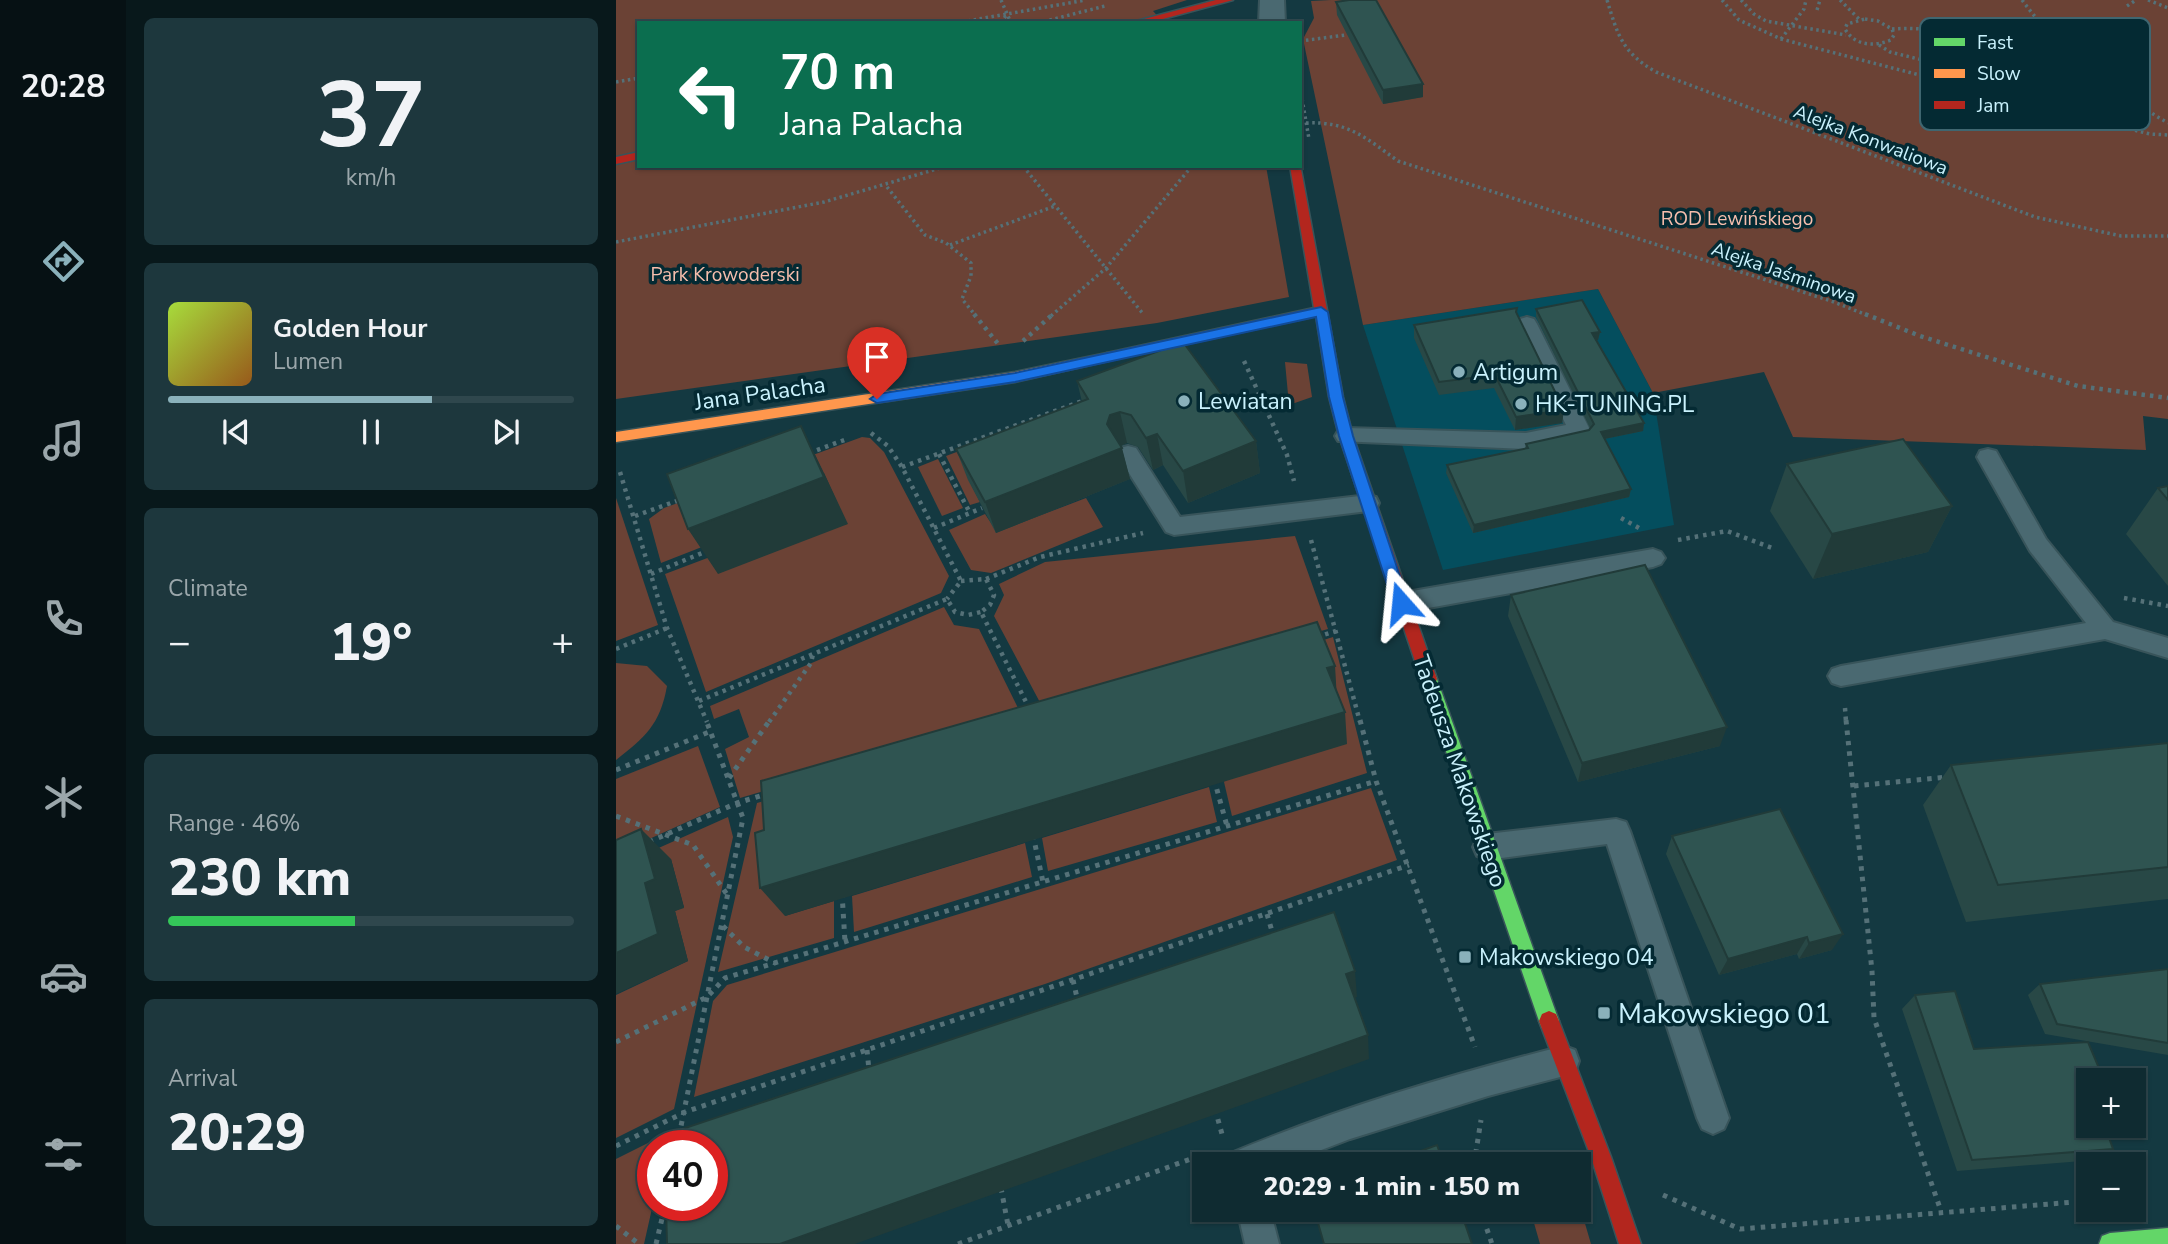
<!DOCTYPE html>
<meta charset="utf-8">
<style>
body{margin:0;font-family:"Nunito Sans",sans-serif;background:#1d373d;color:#f1f3f6;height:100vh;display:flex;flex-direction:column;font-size:26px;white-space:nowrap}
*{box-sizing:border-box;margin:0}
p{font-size:23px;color:#9ba7ab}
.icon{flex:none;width:38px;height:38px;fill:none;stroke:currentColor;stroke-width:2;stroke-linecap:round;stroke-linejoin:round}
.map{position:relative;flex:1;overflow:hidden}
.drawer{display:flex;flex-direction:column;gap:18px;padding:18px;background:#08181b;width:490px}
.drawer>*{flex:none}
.hud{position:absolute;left:21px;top:21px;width:665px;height:147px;border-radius:0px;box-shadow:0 2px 5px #0004,0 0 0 2px #2f474d;background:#0b6e4f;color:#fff;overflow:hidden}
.controls{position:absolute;left:1460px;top:1068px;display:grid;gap:14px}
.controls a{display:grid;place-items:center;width:70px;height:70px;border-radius:0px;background:#0f2b31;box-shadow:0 2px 5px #0004,0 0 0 2px #2f474d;font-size:35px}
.speed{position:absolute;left:21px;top:1130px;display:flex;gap:14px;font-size:35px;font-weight:700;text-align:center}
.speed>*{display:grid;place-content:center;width:91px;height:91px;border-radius:50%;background:#0f2b31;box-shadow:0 2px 5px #0004,0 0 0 2px #2f474d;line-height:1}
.speed .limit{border:10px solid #d22;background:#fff;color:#111}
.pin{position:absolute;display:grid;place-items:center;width:60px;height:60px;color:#fff;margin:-72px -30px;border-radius:50% 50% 50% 0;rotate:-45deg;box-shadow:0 0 7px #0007}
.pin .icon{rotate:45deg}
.me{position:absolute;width:77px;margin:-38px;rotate:342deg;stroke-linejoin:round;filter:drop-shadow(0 0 5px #0008)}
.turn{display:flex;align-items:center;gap:24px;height:147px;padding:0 28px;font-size:32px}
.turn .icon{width:91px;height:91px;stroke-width:2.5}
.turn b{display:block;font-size:49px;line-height:60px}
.big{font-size:52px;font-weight:800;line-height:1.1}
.drawer .card{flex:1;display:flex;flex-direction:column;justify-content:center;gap:10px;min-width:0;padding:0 24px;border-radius:10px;background:#1d373d}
.drawer .dial{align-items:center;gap:0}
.dial b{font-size:91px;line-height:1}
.song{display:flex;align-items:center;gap:21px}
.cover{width:84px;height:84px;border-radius:10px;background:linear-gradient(135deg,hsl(80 70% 55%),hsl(30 70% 35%))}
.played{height:7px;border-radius:4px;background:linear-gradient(90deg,#8ab1bb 65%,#2f474d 65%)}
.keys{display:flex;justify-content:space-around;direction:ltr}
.heat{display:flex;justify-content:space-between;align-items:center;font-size:38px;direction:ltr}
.charge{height:10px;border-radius:5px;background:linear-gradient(90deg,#34c759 46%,#2f474d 0)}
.trip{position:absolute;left:576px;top:1152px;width:399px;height:70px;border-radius:0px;background:#0f2b31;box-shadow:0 2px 5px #0004,0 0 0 2px #2f474d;font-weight:800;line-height:70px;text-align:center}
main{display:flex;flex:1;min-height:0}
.tabs{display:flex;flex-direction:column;width:126px;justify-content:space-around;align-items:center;background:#061114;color:#9ba7ab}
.tabs .icon{width:49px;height:49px}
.tabs .selected{color:#8ab1bb}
.tabs b{font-size:32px;color:#f1f3f6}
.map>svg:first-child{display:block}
</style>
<main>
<nav class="tabs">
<b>20:28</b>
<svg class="icon selected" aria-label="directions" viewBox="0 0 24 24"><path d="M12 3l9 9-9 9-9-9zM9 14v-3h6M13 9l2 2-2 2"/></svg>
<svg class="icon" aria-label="music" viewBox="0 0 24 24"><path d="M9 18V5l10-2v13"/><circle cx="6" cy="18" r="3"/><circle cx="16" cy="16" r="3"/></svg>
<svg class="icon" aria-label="phone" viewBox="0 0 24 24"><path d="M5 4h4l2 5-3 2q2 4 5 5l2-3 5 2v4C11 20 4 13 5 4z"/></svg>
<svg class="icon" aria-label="climate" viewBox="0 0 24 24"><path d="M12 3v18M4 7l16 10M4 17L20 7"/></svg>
<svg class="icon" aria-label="car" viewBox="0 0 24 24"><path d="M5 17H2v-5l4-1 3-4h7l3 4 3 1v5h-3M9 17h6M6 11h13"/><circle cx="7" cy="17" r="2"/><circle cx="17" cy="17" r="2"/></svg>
<svg class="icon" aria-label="filters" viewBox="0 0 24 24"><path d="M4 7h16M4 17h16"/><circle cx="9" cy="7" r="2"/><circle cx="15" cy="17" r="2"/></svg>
</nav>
<section class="drawer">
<div class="card dial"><b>37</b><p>km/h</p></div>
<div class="card">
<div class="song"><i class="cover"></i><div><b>Golden Hour</b><p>Lumen</p></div></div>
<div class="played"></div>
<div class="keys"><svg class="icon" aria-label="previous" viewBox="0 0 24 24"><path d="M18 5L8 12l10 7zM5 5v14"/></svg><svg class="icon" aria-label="pause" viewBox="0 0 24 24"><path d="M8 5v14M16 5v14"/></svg><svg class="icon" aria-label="next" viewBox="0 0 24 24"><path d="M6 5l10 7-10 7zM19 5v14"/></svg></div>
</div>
<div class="card"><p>Climate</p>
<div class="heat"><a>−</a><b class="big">19°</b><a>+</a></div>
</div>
<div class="card"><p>Range · 46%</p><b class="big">230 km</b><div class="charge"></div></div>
<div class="card"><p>Arrival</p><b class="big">20:29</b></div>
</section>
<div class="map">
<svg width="1552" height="1244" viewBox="0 0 1552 1244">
<rect width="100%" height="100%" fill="#143941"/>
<polygon fill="#044e5e" points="982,289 1037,393 1058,525 827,570 747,325"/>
<g fill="#6b4235">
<polygon points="0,0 571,0 537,11 548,23 23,23 23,166 650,166 673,297 541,323 0,399"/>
<polygon points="715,0 1552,0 1552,419 1527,416 1530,450 1177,437 1148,372 1037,393 982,289 747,325 687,39 698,18 695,1"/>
<polygon points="669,362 691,364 696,397 673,405"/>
<polygon points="404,428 353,480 364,502 354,505 330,456"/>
<polygon points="246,437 254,438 268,452 333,576 325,593 90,692 49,574 94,557 231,524 208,473 156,470"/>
<polygon points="322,459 347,508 326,516 302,467"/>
<polygon points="136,476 91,545 45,563 33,519 48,508"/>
<polygon points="0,498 42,625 0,641"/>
<polygon points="470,498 487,527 375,573 355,570 333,530 369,514 381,532"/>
<polygon points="679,536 712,629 428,710 378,616 388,595 383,584 429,562"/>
<polygon points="328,607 338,625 363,629 403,710 401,717 124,798 109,749 133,737 123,709 98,719 94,706"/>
<polygon points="717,637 751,773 616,816 608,782 657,656"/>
<path d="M 0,663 L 31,666 L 51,686 C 44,725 29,737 0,760 Z"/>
<polygon points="82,746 104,807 0,854 0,779"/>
<polygon points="296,757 169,916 218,901 218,938 102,972 141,803"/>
<polygon points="593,787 601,822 432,871 426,838"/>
<polygon points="755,788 781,860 429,984 78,1097 97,1001 111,985"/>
<polygon points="112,817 117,837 58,1109 0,1138 0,995 72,961 59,911 68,907 55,859 0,867"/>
<polygon points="409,843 416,877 238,932 236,896"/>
<polygon points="52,1133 49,1146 37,1146 37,1204 28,1244 0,1244 0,1159"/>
<polygon points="963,1203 975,1244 924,1244 914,1209 962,1209"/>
</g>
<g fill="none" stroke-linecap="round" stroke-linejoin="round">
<defs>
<g id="lane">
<polygon points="911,317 918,319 921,324 974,430 971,435 910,449 722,441 719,436 722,431 730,428 910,433 950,425 901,324 904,319"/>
<polygon points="512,446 520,448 564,517 752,495 760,497 763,503 760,509 752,511 558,535 550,532 501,454 504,448"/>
<polygon points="1372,449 1380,451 1430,539 1497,622 1552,638 1552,658 1489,639 1225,686 1216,683 1212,676 1216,669 1225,666 1470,623 1414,551 1361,457 1364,451"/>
<polygon points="1037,549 1045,552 1049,558 1045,564 1037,567 785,613 776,610 773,603 776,596 785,593"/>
<polygon points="1000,819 1010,822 1014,831 1113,1118 1108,1129 1097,1134 1086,1129 1081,1118 991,844 871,860 861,856 857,847 861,838 871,834"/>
<path d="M 948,1046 L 959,1050 L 963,1061 L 959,1072 L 948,1076 L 872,1096 L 734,1139 L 669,1164 L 610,1164 L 615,1153 C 723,1108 835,1074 948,1046 Z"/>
<polygon points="621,1209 654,1209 663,1244 629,1244"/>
</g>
<polygon id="street" points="644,0 668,0 669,23 643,23"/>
<g id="fast">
<polygon points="813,672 819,674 821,679 943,1021 940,1028 933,1031 926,1028 923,1021 805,679 807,674"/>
<polygon points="1552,1228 1552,1244 1483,1244 1486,1236 1494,1233"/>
</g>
<polygon id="slow" points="491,353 496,354 496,360 399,382 0,442 0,432 399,372"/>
<g id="jam">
<polygon points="600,0 617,0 532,23 513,23"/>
<polygon points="23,152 23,159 0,164 0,157"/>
<polygon points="684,164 727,397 737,436 821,679 819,684 807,684 805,679 723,436 713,397 700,316 491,361 484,357 491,353 698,308 674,166 684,166"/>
<polygon points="933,1011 940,1014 943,1021 995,1157 1025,1244 1003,1244 975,1157 923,1021 926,1014"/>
</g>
</defs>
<use href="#lane" stroke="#38545a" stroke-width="4"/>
<use href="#street" stroke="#38545a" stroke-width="4"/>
<use href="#fast" stroke="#38545a" stroke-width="3"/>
<use href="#slow" stroke="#38545a" stroke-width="3"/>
<use href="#jam" stroke="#38545a" stroke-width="3"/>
<g stroke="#557178" stroke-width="3.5" stroke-dasharray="2.5 3.5" stroke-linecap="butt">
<polyline points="385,0 395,23"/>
<path d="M 991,0 C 1002,36 1006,52 1040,72 L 1419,217 L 1505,236 L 1552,236"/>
<polyline points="1106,0 1123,20 1165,39 1484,122 1534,134 1552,135"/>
<polyline points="1125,0 1138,14 1150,21 1230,35"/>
<polyline points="1224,0 1243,19"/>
<path d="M 1406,0 C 1446,54 1494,89 1552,123"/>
<polyline points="1532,0 1552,8"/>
<polyline points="1511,6 1520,0"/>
<polyline points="1201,10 1204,0"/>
<path d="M 1249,19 L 1262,21 L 1276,29 L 1278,35 L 1275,40 C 1258,47 1239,46 1229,29 L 1231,24 Z"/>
<polyline points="340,23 470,0"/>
<polyline points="385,23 391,14"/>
<polyline points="422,23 489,6"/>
<path d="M 1276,29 C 1334,25 1385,45 1437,68"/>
<polyline points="1165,39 1188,9 1190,0"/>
<polyline points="684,41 730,35"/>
<polyline points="1263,45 1274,52 1400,83 1415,81 1457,62"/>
<polyline points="1323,47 1410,69 1447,85"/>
<polyline points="1316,63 1330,32"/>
<polyline points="0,82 23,78"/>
<path d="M 1447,85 L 1469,89 L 1475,97 L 1473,101 C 1461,103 1451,101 1442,92 Z"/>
<polyline points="684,87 693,139"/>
<polyline points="1359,89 1380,44"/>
<polygon points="1478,99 1486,99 1498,106 1497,110 1484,112 1477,109 1473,101"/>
<polyline points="1491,122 1508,121 1515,116 1514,102"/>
<path d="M 690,123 C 732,121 750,138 782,161 L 1218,302 L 1253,316"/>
<polyline points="407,166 528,315"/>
<polyline points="271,187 309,235 330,243 355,263 355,276 346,299 360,316"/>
<polyline points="0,242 208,202 331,166"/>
<polyline points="334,245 439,206"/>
<polyline points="435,316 490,268 576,166"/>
</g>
<g stroke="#557178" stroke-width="4.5" stroke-dasharray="3.5 5" stroke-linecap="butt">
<polyline points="358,314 383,345"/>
<polyline points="1249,314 1304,336 1462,386 1552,398"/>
<polyline points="407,341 437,314"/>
<polyline points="628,361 671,455 678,481"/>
<polyline points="255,433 272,446 286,467 345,581 331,599"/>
<polyline points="193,453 231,439"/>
<polyline points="323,454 354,513"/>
<polyline points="286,467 469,400"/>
<polyline points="4,472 51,628 91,722"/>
<polyline points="19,516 66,499"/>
<polyline points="1005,518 1023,528"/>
<polyline points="318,528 366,508"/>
<polyline points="695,540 744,722"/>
<polyline points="1062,540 1111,531 1156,548"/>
<polyline points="35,574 91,551"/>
<polyline points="370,579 424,557 527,533"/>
<polyline points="345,581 370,579 378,595 374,605 365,612 413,708"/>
<polyline points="1508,598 1552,606"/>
<polyline points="701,637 720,631"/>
<polyline points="0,649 51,628"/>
<polyline points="83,701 331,599 339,612 352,615 365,612"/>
<polyline points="1229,708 1230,722"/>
<polyline points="153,722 195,663 197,654"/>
</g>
<g stroke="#557178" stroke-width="5" stroke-dasharray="4.5 6" stroke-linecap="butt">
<polyline points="744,720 760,781 859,1047"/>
<polyline points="1230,720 1256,971 1258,1018 1325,1211"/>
<polyline points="0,770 93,732"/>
<polyline points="113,778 154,720"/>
<polyline points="598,779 611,826"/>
<polyline points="1238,786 1332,777"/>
<polyline points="0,816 77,845 112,896"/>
<polyline points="417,835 427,882"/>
<polyline points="33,842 121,803 151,794"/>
<polyline points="226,893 229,942"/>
<polyline points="651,914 658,938"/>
<polyline points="107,926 128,947 159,963"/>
<polyline points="457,980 462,1002"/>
<polyline points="0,1042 91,997 109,978 760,781"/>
<polyline points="251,1050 253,1070"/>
<polyline points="599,1109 606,1134"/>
<polyline points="0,1146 69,1112 793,865"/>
<polyline points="61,1146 127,818 90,720"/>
<polyline points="858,1164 865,1120"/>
<polyline points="385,1188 392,1225"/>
<polyline points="1047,1195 1124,1229 1471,1201"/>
<polyline points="864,1209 876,1244"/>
<polyline points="0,1226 23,1244"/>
<polyline points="40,1244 49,1206"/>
<polyline points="342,1244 591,1153"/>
</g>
<use href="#lane" fill="#4a6971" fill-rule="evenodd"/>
<use href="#street" fill="#4a6971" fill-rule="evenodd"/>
<use href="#fast" fill="#63d668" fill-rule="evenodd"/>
<use href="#slow" fill="#ff974d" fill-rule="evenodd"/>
<use href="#jam" fill="#b3261e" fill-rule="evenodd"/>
</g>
<g fill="#284846">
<polygon points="720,2 807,84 807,97 767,104 721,15"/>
<polygon points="920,309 984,332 982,340 980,340 1028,423 1027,431 988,439 1015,489 1013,497 857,533 830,473 831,465 909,449 910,444 973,430 974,428 920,317"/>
<polygon points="901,314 948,410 946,423 899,430 878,388 823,395 798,338 798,325"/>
<polygon points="461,381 640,441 644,473 572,503 547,465 537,470 522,447 511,443 505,446 514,479 380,533 352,480 340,449 466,402"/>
<polygon points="1171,464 1336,506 1312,552 1197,579 1154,511"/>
<polygon points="1552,486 1552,586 1510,534 1542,488"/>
<polygon points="895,595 1104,746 962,782 892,616"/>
<polygon points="1552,743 1552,899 1350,922 1307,805 1335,765"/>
<polygon points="1056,836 1216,950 1183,959 1181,954 1103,975 1050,854"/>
<polygon points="1552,969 1552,1055 1429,1034 1412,995 1424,984"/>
<polygon points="1299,995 1358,1049 1497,1149 1479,1160 1341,1171 1286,1009"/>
</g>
<g fill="#213b39">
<polygon points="807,84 807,97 767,104 767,90"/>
<polygon points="984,332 982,340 975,341 976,333"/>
<polygon points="948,410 946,423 899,430 900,417"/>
<polygon points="504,412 511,443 502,447 506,448 514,479 380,533 369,502 491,424 494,415"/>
<polygon points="1028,423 1027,431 983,440 985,432"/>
<polygon points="185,426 208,473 232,524 102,574 72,529"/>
<polygon points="541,434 547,465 537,470 530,438"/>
<polygon points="640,441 644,473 572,503 567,471"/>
<polygon points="1015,489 1013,497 857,533 858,525"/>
<polygon points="1336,506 1312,552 1197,579 1216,534"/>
<polygon points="719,666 721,699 711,668"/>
<polygon points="729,712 731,744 169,916 144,888"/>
<polygon points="1111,727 1104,746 962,782 966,763"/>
<polygon points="25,829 55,859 68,908 59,911 72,961 0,994 0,953 29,883"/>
<polygon points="1227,934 1216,950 1183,959 1193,943"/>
<polygon points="1191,937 1181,954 1103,975 1112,959"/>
<polygon points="739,971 741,997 732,1000 730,974"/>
<polygon points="752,1035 753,1059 239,1244 164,1244"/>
</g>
<g fill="#2f5451" stroke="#213b39" stroke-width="2">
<polygon points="733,0 760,0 807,84 767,90 720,2"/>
<polygon points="966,300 984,332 976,333 1028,423 985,432 1015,489 858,525 831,465 912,448 910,444 973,430 978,424 920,309"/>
<polygon points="901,308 900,312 948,410 900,417 879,375 823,382 798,325"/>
<polygon points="567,342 640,441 567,471 541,434 530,438 515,415 504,412 494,415 491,424 506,448 369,502 340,449 472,399 461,381"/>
<polygon points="185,426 208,477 72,529 51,474"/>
<polygon points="1287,439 1336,506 1216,534 1171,464"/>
<polygon points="1552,486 1552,500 1542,488"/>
<polygon points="1029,565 1111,727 966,763 895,595"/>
<polygon points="701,622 719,666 711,668 729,712 144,888 139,833 148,830 145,781"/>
<polygon points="1552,743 1552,867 1382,885 1335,765"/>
<polygon points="1164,809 1227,934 1193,943 1191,937 1112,959 1056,836"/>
<polygon points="25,829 39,879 29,883 42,934 0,953 0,840"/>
<polygon points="718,912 739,971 730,974 752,1035 164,1244 51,1244 50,1206 96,1206 96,1146 60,1146 60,1131"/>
<polygon points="1552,969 1552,1043 1441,1024 1424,984"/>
<polygon points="1339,991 1358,1049 1472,1042 1488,1080 1472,1080 1472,1125 1491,1125 1490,1129 1497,1149 1356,1160 1299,995"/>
<polygon points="821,1145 828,1164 768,1164"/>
<polygon points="698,1209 844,1209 856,1244 708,1244"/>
</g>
<polygon fill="#1a73e8" stroke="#114b97" stroke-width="2" points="705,307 712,312 727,397 737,436 793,603 785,609 777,603 723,436 713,397 700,317 399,382 261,403 254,399 261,394 399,373"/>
<g fill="#8ab1bb" stroke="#042a33" stroke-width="2.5">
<circle cx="843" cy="372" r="7"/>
<circle cx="568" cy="401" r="7"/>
<circle cx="905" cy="404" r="7"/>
<rect x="842" y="950" width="14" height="14" rx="3.5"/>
<rect x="981" y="1006" width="14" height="14" rx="3.5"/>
</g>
<g text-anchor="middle" stroke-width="7" stroke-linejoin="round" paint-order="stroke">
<g font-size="19" fill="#caf2fd" stroke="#042a33">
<text transform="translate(1255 139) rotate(21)" y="7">Alejka Konwaliowa</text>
<text transform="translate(1168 272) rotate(19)" y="7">Alejka Jaśminowa</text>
</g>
<g font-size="19" fill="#f7bead" stroke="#042a33">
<text x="1121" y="225">ROD Lewińskiego</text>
<text x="109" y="281">Park Krowoderski</text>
</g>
<g font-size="23" fill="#caf2fd" stroke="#042a33" text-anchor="start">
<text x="857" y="380">Artigum</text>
<text x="582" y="409">Lewiatan</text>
<text x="919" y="412">HK-TUNING.PL</text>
<text x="863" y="965">Makowskiego 04</text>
</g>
<g font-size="23" fill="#caf2fd" stroke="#042a33">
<text transform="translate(144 393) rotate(-8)" y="8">Jana Palacha</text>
<text transform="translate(844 771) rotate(71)" y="8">Tadeusza Makowskiego</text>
</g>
<g font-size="28" fill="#caf2fd" stroke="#042a33" text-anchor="start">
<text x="1002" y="1023">Makowskiego 01</text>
</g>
</g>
<rect x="1304" y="18" width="230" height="112" rx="10" fill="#042a33" stroke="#3f6670" stroke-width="2"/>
<rect x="1318" y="38" width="31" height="8" fill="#63d668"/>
<rect x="1318" y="69" width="31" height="9" fill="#ff974d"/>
<rect x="1318" y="101" width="31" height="8" fill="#b3261e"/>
<g font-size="19" fill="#caf2fd">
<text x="1361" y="49">Fast</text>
<text x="1361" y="80">Slow</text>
<text x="1361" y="112">Jam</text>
</g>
</svg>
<div class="controls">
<a>+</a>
<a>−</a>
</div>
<div class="speed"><div class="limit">40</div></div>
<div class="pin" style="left:261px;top:399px;background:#d93025"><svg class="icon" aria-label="arrive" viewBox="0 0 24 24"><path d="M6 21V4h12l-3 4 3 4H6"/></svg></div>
<svg class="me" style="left:785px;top:603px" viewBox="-20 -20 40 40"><path d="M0-17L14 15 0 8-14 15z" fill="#1a73e8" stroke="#fff" stroke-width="4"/></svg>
<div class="trip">20:29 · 1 min · 150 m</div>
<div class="hud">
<div class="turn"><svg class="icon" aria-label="left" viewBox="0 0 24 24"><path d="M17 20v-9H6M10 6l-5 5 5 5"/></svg><div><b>70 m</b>Jana Palacha</div></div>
</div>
</div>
</main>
